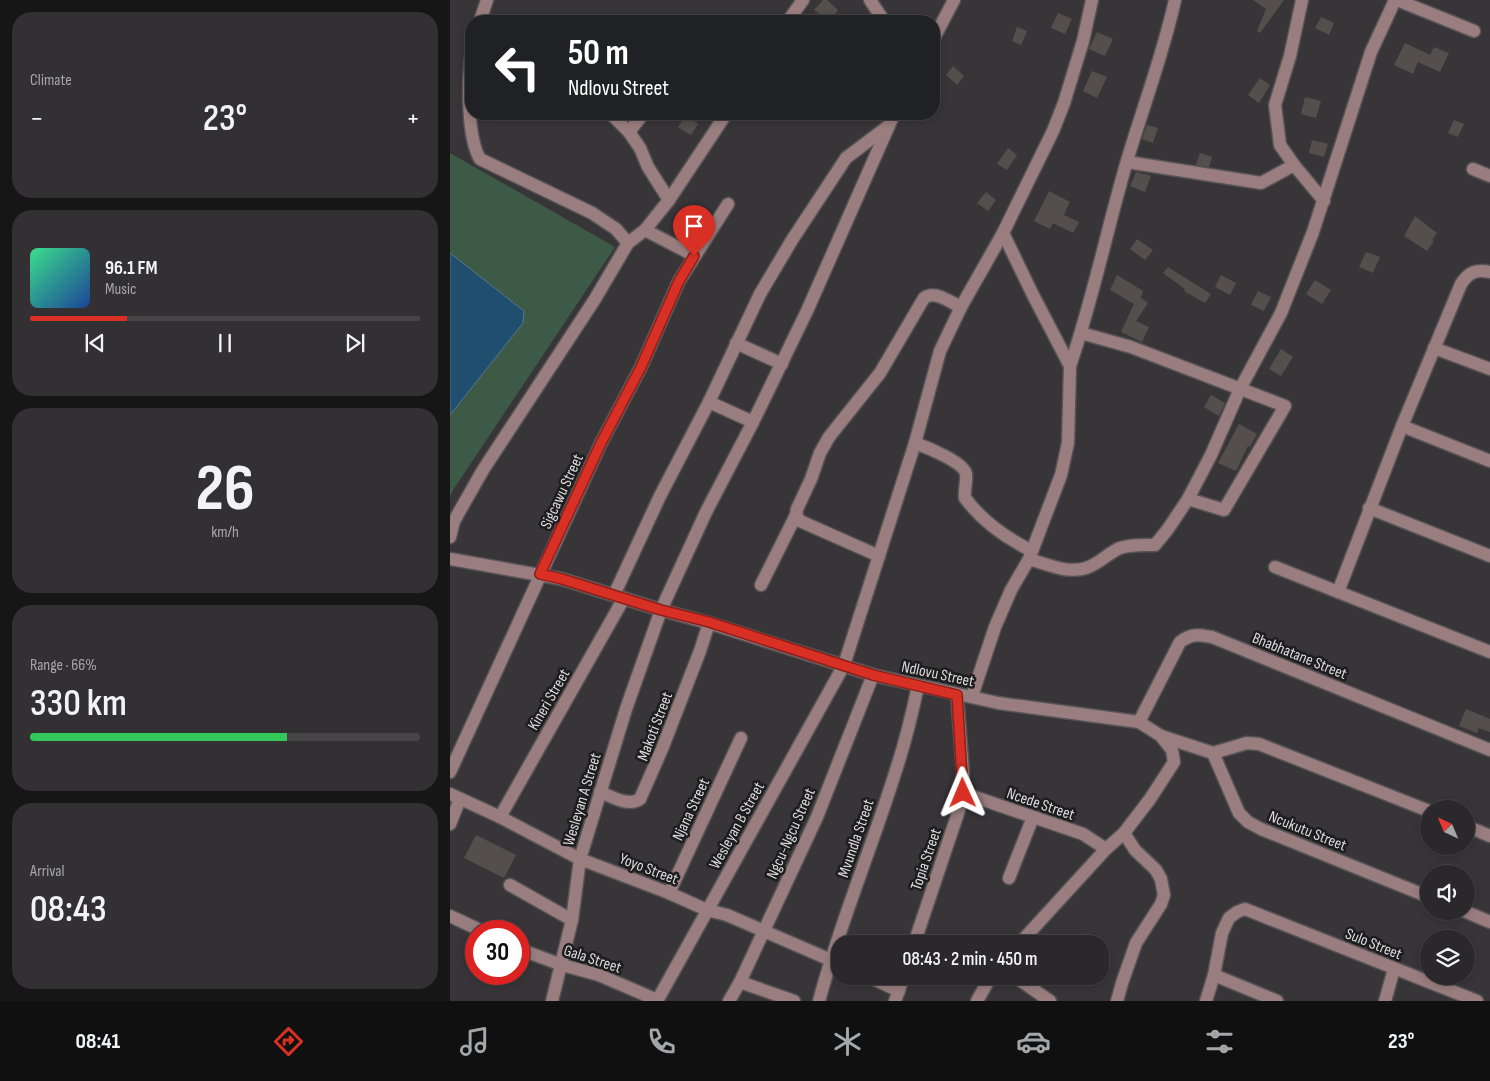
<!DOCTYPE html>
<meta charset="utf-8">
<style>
body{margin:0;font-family:"Sofia Sans Condensed",sans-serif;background:#323032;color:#f1f3f6;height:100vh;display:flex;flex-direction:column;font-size:19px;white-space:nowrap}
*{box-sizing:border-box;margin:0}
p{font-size:16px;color:#a5a6a8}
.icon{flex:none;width:28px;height:28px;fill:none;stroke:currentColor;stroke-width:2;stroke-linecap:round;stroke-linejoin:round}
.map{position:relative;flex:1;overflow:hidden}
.panel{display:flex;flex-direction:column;gap:12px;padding:12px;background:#171617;width:450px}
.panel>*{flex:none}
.banner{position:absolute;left:15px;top:15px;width:475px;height:105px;border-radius:20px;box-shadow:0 2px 8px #0003,0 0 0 1px #464447;background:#202124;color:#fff;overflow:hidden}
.needle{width:32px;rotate:316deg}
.buttons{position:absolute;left:970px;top:800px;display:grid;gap:10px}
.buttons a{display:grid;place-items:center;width:55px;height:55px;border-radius:50%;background:#2a282a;box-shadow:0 2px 8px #0003,0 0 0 1px #464447;font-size:25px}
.speed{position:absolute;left:15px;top:920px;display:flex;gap:10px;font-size:25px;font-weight:700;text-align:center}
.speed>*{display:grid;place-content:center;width:65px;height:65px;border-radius:50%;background:#2a282a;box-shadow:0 2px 8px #0003,0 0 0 1px #464447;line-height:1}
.speed .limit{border:8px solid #d22;background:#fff;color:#111}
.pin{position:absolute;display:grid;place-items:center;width:42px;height:42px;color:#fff;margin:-51px -21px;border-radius:50% 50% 50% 0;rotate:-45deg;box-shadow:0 0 5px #0007}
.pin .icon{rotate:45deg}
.me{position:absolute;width:55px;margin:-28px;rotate:359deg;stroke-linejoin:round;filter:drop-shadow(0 0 4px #0008)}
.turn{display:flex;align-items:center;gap:18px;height:105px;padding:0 20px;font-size:22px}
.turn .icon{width:65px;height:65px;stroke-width:2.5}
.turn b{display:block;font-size:35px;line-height:42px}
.big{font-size:38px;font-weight:600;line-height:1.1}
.panel .card{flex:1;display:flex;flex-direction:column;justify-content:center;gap:8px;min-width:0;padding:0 18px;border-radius:20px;background:#323032}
.panel .dial{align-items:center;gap:0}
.dial b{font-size:65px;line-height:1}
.song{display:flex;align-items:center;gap:15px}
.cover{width:60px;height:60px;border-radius:8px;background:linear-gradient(135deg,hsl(150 70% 55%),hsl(220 70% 35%))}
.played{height:5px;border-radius:2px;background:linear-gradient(90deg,#d93025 25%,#464447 25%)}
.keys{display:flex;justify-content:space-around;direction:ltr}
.heat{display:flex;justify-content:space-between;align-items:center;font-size:28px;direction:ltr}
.charge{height:8px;border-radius:4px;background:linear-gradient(90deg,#34c759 66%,#464447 0)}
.trip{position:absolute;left:381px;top:935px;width:278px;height:50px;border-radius:20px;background:#2a282a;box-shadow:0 2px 8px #0003,0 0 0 1px #464447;font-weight:600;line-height:50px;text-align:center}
.menu{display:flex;height:80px;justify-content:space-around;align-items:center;background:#111011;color:#a5a6a8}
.menu .icon{width:35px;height:35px}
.menu .active{color:#d93025}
.menu b{font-size:22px;color:#f1f3f6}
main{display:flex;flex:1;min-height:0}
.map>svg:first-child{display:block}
</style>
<main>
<section class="panel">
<div class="card"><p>Climate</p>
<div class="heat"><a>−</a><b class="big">23°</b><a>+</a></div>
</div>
<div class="card">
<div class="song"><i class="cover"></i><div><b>96.1 FM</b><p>Music</p></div></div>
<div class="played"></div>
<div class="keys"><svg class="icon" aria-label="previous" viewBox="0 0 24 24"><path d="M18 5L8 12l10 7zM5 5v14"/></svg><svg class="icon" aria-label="pause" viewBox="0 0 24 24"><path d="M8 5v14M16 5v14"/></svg><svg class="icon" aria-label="next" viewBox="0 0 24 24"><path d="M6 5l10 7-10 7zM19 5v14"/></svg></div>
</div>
<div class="card dial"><b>26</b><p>km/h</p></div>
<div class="card"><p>Range · 66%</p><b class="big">330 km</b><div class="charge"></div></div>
<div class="card"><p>Arrival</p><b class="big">08:43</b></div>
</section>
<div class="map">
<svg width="1040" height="1001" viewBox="0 0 1040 1001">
<rect width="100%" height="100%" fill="#383538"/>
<polygon fill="#3c5a45" points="0,153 165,247 3,490 0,497"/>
<polygon fill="#1f4e6f" stroke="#587890" points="0,253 74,311 73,323 0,415"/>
<g fill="#544f4d">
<polygon points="373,0 377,0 388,10 379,21 364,10"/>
<polygon points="803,0 834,0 810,33 807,31 816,9"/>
<polygon points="608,13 622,19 615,34 601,28"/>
<polygon points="871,17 884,23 879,35 865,28"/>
<polygon points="567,27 577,31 571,45 562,41"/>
<polygon points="647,32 663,39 655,56 639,49"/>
<polygon points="955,43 980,55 984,47 999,53 990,72 968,62 963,74 944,65"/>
<polygon points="503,66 514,76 507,85 496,75"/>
<polygon points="642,71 657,77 647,98 633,91"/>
<polygon points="810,78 820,85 809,103 798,95"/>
<polygon points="855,97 871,101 866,118 851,114"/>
<polygon points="236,116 248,124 241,135 228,127"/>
<polygon points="1004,120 1014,124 1008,137 998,133"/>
<polygon points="697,125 708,128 703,143 692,139"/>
<polygon points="862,140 878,144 874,157 859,153"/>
<polygon points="558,148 567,155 557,170 547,164"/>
<polygon points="750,153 762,157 759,167 746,165"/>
<polygon points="686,172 701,176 695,192 680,186"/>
<polygon points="599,191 620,202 614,215 629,222 623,233 603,223 600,229 584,221"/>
<polygon points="536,192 546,200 538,211 527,203"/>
<polygon points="965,216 987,233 982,240 984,241 977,251 954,236"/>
<polygon points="687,239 703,250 695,260 680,249"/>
<polygon points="916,252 930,257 923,273 909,267"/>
<polygon points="718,267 761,294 755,303 734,291 735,289 713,273"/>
<polygon points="667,275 693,291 691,298 698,303 686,321 699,327 692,342 671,332 684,304 660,290"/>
<polygon points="771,275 786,283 780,295 765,287"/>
<polygon points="865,280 881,290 872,304 856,294"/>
<polygon points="808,291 821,297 814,311 801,305"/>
<polygon points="831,349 843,357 831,376 819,369"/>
<polygon points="761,395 775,403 769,416 754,407"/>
<polygon points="789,424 807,434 800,447 798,446 786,471 768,463"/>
<polygon points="1016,709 1040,719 1040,732 1029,728 1027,733 1009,726"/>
<polygon points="26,835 66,855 54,878 14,858"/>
</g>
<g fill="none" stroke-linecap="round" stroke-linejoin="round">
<defs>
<g id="minor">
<polyline points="420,0 434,21"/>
<polyline points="947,0 1024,31"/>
<polyline points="30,21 37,0"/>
<polyline points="338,21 353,0"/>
<polyline points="484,38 504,0"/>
<path d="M 21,58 C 18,84 17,137 30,159 L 142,213 L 166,229 L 178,243"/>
<polyline points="161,114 179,132 190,148 198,167 219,200"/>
<polyline points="179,132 193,114"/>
<polyline points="677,162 811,183 844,165 874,201"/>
<polyline points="844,165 830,145 825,105 840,56 852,0"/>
<polyline points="1023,169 1040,176"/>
<polyline points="195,230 245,256"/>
<polyline points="631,333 681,347 835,406 774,510 738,499"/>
<polyline points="286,343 332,364"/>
<polyline points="984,348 1040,369"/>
<path d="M 620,366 C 643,299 657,229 677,161 C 693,107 713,55 725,0"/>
<polyline points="259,402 303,422"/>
<polyline points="952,426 1040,461"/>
<path d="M 465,443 C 476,447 514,462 516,474 C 517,482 514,489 515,498 C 532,521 556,538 582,551"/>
<polyline points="919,508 1040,556"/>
<polyline points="0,537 4,521 33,470 145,299 178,243 195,230 219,200 276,114"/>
<path d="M 429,556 L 350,521 L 346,515 L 347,509 L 361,479 L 370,453 L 379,437 L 430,373 L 474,298 C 485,290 500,302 511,307"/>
<polyline points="0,559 112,579 211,610 259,623 423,675 548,703 689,722 711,736 722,750 724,762 700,799 674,833 656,849 569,944"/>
<path d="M 579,559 C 596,564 618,574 636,568 C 649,564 658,553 670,548 C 681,544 693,545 705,545 L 718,529 L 738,499 L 761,455 L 790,389 L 831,313 L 863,232 L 921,52 L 945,0"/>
<polyline points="825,567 1040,652"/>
<polyline points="311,585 346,515"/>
<path d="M 888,592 L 952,426 L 1011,284 C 1019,272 1026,269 1040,272"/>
<polyline points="164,595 210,496 259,402 310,294 342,240 396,158 437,127"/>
<polyline points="522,696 545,627 561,590 579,559 611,475 618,443 620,366 583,295 553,233"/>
<path d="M 689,722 L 730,642 C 742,633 749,635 762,637 L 1040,750"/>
<polyline points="711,736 763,753 797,743 809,744 979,811"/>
<polyline points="763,753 789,813 798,822 811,829 979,897"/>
<polyline points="0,772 151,443 191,367 229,281 278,204"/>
<path d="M 150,792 C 163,797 178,807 190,799 L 212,749 L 250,651 L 259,623"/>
<polyline points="513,793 633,834 656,849"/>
<polyline points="0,794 50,817 130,859 219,893 257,910 277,915 390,964"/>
<polyline points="50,817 174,598"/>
<polyline points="0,824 10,799"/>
<polyline points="1016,826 1040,836"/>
<polyline points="559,878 583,817"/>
<polyline points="60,885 122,920"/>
<polyline points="219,893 291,738"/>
<polyline points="1014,911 1040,922"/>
<polyline points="0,916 32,931"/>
<polyline points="464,944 509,810 513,793 513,772 507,695"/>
<polyline points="69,949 112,965 149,975 207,1000"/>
<polyline points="764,975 827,1001"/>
<polyline points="417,976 449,991"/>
<polyline points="564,976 600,1001"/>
<polyline points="290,982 344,1001"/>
<polyline points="102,1001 122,920 130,859 176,709 211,610 256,512 303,422 357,311 444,114"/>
<polyline points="207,1001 394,665 465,443 490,351 511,307 553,233 603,131 614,103 633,41 642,0"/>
<polyline points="279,1001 290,982 367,817 423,675"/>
<path d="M 369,1001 C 390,922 422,848 446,770 C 455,743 462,714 468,686"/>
<polyline points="445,1001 454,976"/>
<polyline points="527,1001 541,976"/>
<polyline points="667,1001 672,983 686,943 711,904 714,895 711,879 706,870 685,850 674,833"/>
<polyline points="756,1001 764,975 772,933 779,918 787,912 795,909 1027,1001"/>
<polyline points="935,1001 944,969"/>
</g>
</defs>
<use href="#minor" stroke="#565356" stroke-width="15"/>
<use href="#minor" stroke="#9a7e7f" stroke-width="12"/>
</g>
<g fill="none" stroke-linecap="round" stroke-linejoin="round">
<defs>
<polyline id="route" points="244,256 229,281 191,367 151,443 90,574 112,579 211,610 259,622 423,675 507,695 513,793"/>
</defs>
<use href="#route" stroke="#8d1f18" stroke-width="12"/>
<use href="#route" stroke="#d93025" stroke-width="9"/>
</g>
<g text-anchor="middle" stroke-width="5" stroke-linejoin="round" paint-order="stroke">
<g font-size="16" fill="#dcdbdd" stroke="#1e1d1e">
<text transform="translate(111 491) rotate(-65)" y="6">Sigcawu Street</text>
<text transform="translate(850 655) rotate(22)" y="6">Bhabhatane Street</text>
<text transform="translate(488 673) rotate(12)" y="6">Ndlovu Street</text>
<text transform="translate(98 699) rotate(-60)" y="6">Kineri Street</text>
<text transform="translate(204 726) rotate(-69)" y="6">Makoti Street</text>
<text transform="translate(131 799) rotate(-73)" y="6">Wesleyan A Street</text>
<text transform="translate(591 803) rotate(19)" y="6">Ncede Street</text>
<text transform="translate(240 809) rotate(-65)" y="6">Njana Street</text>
<text transform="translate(286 825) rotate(-61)" y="6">Wesleyan B Street</text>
<text transform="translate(858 830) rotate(22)" y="6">Ncukutu Street</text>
<text transform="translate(340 833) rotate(-66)" y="6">Ngcu-Ngcu Street</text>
<text transform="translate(405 838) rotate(-71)" y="6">Mvundla Street</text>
<text transform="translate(475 859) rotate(-71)" y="6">Topia Street</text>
<text transform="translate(199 868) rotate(21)" y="6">Yoyo Street</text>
<text transform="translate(924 943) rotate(22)" y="6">Sulo Street</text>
<text transform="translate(143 958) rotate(18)" y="6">Gala Street</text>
</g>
</g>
</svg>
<div class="buttons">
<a><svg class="needle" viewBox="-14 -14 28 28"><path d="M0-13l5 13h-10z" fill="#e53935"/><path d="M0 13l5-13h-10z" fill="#a5a6a8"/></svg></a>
<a><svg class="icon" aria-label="sound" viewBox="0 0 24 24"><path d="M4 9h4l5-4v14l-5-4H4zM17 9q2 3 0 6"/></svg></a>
<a><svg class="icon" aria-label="layers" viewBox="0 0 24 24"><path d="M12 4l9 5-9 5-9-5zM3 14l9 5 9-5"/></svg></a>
</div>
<div class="speed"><div class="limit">30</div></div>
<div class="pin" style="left:244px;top:256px;background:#d93025"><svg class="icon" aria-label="arrive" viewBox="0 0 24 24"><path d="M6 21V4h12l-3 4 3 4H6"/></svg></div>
<svg class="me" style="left:513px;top:793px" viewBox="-20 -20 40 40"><path d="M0-17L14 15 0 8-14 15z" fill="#d93025" stroke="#fff" stroke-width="4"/></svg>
<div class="trip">08:43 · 2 min · 450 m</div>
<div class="banner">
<div class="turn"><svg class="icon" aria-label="left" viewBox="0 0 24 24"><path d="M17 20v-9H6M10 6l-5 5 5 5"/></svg><div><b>50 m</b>Ndlovu Street</div></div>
</div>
</div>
</main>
<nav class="menu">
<b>08:41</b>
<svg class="icon active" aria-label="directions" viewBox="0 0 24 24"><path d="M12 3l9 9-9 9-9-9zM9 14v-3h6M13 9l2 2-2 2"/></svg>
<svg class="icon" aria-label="music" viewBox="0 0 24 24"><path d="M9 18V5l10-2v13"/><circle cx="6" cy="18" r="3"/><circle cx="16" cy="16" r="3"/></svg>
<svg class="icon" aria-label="phone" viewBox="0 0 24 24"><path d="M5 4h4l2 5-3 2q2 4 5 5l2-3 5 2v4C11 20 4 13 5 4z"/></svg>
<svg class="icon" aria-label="climate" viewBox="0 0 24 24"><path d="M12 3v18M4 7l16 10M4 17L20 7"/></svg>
<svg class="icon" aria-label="car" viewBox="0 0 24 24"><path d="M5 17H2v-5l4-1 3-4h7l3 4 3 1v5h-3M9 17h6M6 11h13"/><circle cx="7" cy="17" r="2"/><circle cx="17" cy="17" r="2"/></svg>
<svg class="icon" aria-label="filters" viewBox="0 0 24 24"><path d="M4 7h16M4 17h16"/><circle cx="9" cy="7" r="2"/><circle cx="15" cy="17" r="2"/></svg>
<b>23°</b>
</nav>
